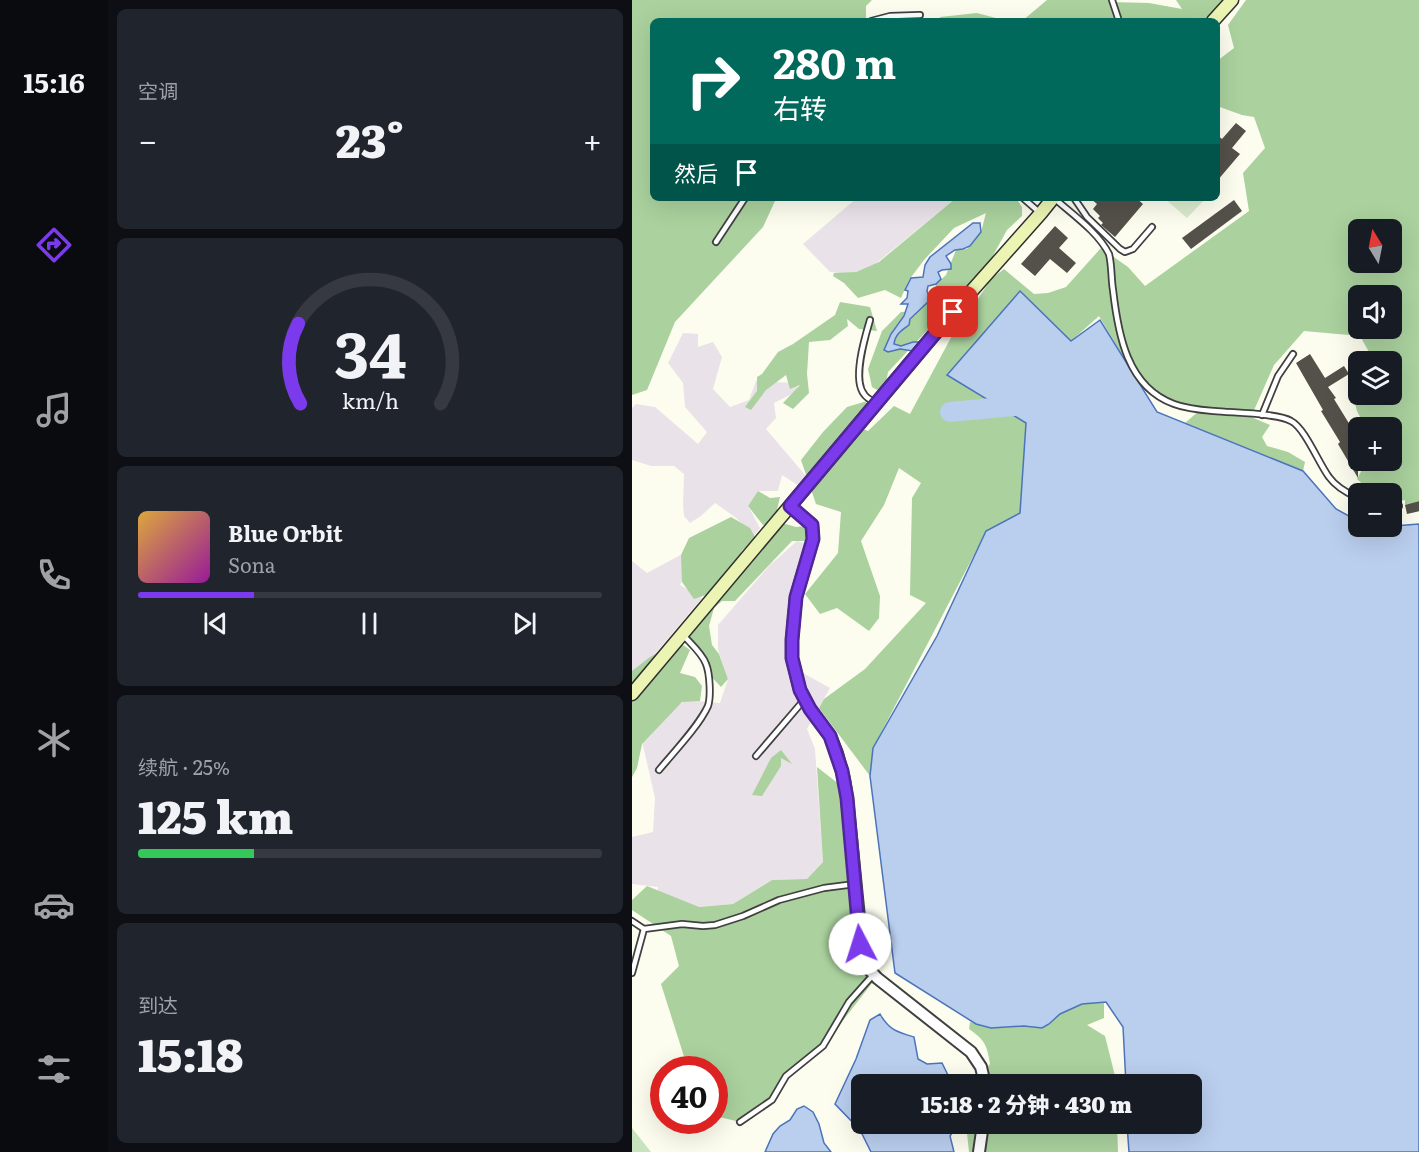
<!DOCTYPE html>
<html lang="zh">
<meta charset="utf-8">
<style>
body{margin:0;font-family:Literata,"Noto Sans SC",serif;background:#20242c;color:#f1f3f6;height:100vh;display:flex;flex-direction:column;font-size:22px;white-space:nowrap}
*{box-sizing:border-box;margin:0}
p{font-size:20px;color:#9ea1a6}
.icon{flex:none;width:33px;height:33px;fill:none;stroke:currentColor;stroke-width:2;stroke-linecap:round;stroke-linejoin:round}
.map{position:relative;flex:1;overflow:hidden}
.details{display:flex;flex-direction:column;gap:9px;padding:9px;background:#0d0f14;width:524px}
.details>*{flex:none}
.guide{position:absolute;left:18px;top:18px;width:570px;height:183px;border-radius:9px;box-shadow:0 6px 24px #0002;background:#00695c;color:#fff;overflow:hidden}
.needle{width:39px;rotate:350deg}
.controls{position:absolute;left:716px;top:219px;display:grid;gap:12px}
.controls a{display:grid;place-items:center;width:54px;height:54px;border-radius:9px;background:#171b24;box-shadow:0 6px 24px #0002;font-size:30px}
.speed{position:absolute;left:18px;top:1056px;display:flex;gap:12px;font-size:30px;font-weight:700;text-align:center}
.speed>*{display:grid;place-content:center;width:78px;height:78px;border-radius:50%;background:#171b24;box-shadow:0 6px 24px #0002;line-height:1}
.speed .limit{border:9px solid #d22;background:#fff;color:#111}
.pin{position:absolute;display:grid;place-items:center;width:51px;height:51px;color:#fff;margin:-26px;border-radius:12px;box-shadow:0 3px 9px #0006}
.me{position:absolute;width:66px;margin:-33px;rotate:355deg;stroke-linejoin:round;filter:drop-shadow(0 0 4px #0008)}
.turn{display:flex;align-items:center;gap:21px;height:126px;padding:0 24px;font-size:27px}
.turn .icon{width:78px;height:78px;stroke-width:2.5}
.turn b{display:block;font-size:42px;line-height:51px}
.then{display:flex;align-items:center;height:57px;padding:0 24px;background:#0003;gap:12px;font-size:22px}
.big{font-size:45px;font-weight:800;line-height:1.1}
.details .card{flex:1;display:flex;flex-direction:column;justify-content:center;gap:9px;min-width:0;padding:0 21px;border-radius:9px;background:#20242c}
.details .dial{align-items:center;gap:0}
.dial svg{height:156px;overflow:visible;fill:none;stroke:#363941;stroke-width:7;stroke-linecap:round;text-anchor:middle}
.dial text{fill:#f1f3f6;stroke:none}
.song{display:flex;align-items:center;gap:18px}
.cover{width:72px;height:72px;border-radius:9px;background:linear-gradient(135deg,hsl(40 70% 55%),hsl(300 70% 35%))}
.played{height:6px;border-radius:3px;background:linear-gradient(90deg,#7c3aed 25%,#363941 25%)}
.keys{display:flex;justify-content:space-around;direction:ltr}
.heat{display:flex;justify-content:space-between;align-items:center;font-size:33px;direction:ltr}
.charge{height:9px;border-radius:4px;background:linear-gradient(90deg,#34c759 25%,#363941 0)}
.trip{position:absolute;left:219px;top:1074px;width:351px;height:60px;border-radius:9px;background:#171b24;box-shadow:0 6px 24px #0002;font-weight:800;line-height:60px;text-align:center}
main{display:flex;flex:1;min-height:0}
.tab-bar{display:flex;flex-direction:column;width:108px;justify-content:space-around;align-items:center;background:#090b0e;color:#9ea1a6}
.tab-bar .icon{width:42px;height:42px}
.tab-bar .on{color:#7c3aed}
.tab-bar b{font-size:27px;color:#f1f3f6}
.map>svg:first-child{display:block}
</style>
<main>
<nav class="tab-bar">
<b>15:16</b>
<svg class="icon on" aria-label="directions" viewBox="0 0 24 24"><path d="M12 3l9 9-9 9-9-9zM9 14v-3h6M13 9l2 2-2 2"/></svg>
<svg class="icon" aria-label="music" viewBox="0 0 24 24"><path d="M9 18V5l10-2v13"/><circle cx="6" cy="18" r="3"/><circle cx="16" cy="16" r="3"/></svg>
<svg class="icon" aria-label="phone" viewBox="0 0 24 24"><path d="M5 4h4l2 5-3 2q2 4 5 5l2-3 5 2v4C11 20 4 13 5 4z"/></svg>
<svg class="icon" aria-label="climate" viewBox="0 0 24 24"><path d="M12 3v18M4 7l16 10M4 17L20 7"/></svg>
<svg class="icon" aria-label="car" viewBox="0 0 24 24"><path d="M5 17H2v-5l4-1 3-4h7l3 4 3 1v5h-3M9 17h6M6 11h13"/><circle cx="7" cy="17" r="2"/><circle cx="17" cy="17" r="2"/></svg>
<svg class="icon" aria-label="filters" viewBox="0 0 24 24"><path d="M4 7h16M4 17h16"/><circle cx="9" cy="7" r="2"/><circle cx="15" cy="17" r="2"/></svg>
</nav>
<section class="details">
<div class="card"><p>空调</p>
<div class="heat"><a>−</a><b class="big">23°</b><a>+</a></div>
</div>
<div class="card dial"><svg viewBox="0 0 100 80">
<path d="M14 69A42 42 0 1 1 86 69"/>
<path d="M14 69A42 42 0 0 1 13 28" stroke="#7c3aed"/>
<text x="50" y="56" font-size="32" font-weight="700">34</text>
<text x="50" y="72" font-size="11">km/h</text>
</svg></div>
<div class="card">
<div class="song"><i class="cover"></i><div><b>Blue Orbit</b><p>Sona</p></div></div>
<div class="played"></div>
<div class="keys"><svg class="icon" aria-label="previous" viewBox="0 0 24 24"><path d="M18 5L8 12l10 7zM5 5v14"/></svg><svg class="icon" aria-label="pause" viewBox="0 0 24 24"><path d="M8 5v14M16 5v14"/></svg><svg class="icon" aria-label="next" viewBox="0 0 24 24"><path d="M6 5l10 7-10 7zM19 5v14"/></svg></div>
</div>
<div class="card"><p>续航 · 25%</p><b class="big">125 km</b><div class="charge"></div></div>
<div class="card"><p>到达</p><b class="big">15:18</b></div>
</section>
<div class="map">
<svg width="788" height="1152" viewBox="0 0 788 1152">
<rect width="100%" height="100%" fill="#fcfdef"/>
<g fill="#eae2e9">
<polygon points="225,198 324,198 242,265 218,274 198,272 171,244"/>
<polygon points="51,333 66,334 66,347 81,342 90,357 81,389 98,407 117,400 124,381 136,376 142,382 165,383 166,391 142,403 144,418 134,429 174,476 167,486 150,475 146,491 126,491 116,506 128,528 122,536 103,517 83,503 69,516 58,523 52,516 51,505 52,474 42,466 19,466 0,460 0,408 4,404 23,407 66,444 75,432 53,407 51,383 36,363"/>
<polygon points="165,541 179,545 162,608 164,669 198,688 175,729 183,749 191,862 175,879 140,880 101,904 66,907 23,916 26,887 0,884 0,837 21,832 23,798 10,741 23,722 54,700 88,703 96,679 86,650 86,625 137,566"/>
<polygon points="67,545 48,585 70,598 0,681 0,561 15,573"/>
</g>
<polygon fill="#c8e3bd" points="0,1128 19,1152 0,1152"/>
<g fill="#aad19e" fill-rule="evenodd">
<polygon points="0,0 240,0 234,6 234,21 21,21 21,198 145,198 143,201 131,227 43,322 15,390 0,395"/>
<polygon points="415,0 477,0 478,2 517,3 550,9 544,0 597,0 588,4 580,21 390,21"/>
<path d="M 614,0 L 787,0 L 787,503 L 773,505 L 773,500 L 759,503 L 759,494 L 740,493 L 725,479 L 731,468 L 742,465 L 746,461 L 759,460 L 759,431 L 761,427 L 756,420 L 730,421 L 725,411 L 722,400 L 727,395 L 759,394 L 759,362 L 742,361 L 728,336 L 672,331 L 642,365 L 619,417 L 638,425 L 630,437 L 635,446 L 656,452 L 673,462 L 671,471 L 553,423 L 568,410 L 524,394 L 496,365 L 467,316 L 439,341 L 394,423 L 388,513 L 354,532 L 241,748 L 238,776 L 187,708 L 192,699 L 233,669 L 294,603 L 278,595 L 280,498 L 289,483 L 267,468 L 252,505 L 229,541 L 248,596 L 247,618 L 237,631 L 205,608 L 188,614 L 173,594 L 206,553 L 209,512 L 184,504 L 169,460 L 191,432 L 215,407 L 235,401 L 225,426 L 236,431 L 262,406 L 278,414 L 329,319 L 332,320 L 359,279 L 372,269 L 402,294 L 416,293 L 434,287 L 469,248 L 496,267 L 513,286 L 617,211 L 611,173 L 633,148 L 622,117 L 610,115 L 585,106 L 585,61 L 602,48 L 596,25 ZM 726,230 L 759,230 L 759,262 L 726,262 ZM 726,296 L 759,296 L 759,328 L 726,328 Z"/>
<polygon points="345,13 375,21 308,21 308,17"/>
<polygon points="324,198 384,198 390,207 390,216 375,230 353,270 315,303 305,320 256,372 252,394 240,387 236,369 250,331 269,312 286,311 302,297 304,284 314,275 324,250 335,249 349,232 354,213 322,228 292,260 277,280 269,298 253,290 226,298 212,283 201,276 202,273 224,272 247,262"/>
<polygon points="208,302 238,307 245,331 227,329 215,319 216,326 198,340 177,342 175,374 177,393 161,409 151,403 168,385 158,389 154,375 134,390 119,410 113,407 125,391 125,377 130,374 146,352 161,344 203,315"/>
<polygon points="126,491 138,498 148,497 144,515 134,526 131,525 116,506"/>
<polygon points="99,517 118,528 123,537 110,551 99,570 74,595 62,599 50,582 49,555 57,538"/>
<polygon points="150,523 164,527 180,525 177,541 160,541 103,601 90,601 82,608 77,626 80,645 87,654 96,679 89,687 74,671 66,652 55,636"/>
<path d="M 51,645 L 58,650 L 48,673 L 63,677 L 70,686 L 68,701 L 50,702 L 10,744 L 5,768 L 0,777 L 0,671 C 17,658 28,647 51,645 Z"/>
<polygon points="149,750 160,764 149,758 149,766 130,796 120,795 139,758"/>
<polygon points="185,767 212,788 225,886 242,962 248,973 191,1046 155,1076 135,1103 108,1122 83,1116 82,1070 56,1069 29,984 47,966 39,936 0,910 0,900 15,886 67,907 101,904 140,880 175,879 191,862"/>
<path d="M 472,1002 L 472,1018 L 455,1025 L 473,1036 L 485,1084 L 340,1084 L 350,1071 L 353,1070 L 358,1064 C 355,1045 353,1040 337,1029 L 338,1022 L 358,1028 L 417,1024 L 428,1014 L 450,1004 Z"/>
<polygon points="334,1124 485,1124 486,1152 337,1152"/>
</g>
<polygon fill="#daebce" points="532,198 569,198 572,200 555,218"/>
<g fill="#baceee" stroke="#4b74bb" stroke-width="1.5">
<path d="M 341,223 L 348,223 L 349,232 L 338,246 L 331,249 L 323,250 L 314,256 L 319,264 L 319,269 L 310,270 L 306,272 L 309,279 L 304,284 L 296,286 L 295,291 L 298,300 L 278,319 L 277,325 C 270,330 263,334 262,344 L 269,346 L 281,342 L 288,342 L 281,351 L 268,349 L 256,352 L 252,350 L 259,334 L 272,316 L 276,304 L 269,304 L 275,298 L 276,291 L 273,290 L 279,278 L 291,277 L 293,265 L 298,257 Z"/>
<polygon points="388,291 439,341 468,320 525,412 671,471 704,509 726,521 726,526 737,528 787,524 787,1152 497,1152 495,1124 560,1124 560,1084 494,1084 491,1027 474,1002 450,1004 428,1014 417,1024 410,1028 392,1026 359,1028 344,1024 263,973 238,776 241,748 305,636 354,531 388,513 394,423 315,375"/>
<path d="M 248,1014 C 257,1030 265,1032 282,1037 L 286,1059 L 295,1064 L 310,1063 L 319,1081 L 340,1083 L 340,1084 L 230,1084 L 230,1124 L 326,1124 L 318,1136 L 322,1152 L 239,1152 L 228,1130 L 203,1104 L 224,1059 L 238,1020 Z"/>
<polygon points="172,1106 181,1112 187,1124 192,1143 199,1152 133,1152 141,1134 148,1126 158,1120 165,1109"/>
</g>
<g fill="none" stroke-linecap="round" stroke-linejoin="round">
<polyline stroke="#baceee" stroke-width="20" points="318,412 393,405"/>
</g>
<g fill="#54514b">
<polygon points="604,123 614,131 600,148 608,154 585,181 585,135 590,139"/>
<polygon points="458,198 504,198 511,204 483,237 469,225 471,223 466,218 468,216 461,209 465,204"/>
<polygon points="602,200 610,211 559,249 550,238"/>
<polygon points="423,226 436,238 427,248 444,263 435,273 418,259 403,276 389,264"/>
<polygon points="678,354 693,378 712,366 717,374 696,387 704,398 702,399 726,438 726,460 744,460 726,471 726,478 706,444 708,442 689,411 691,410 664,363"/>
<polygon points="788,501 788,511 775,514 773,505"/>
</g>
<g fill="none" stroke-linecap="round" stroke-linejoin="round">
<defs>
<g id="service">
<polyline points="480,0 487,21"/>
<polyline points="239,21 258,16 288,15"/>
<polyline points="391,198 407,212"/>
<path d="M 422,198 C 441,215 466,232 477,254 C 480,266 479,278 481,290 C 486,334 495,387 542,404 C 555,409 569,410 582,411 C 600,413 646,413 659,421 C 673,428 687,464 697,477 C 704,487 715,493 726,498"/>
<polyline points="442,198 455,217 488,249 493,252 501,249 520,227"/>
<polyline points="84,242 113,198"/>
<path d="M 238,320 C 233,337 220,379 232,394 C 234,398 240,400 243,403"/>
<polyline points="630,415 646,376 661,354"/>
<polyline points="759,506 767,506"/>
<polyline points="124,756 172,700"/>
<path d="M 27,770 C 41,753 67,726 76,706 C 79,697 78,674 74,664 C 70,653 59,644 51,635"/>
<polyline points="0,921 12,929"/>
<polyline points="0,973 12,929 50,924 71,926 83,925 111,916 147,900 192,888 223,884"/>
<polyline points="108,1122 140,1100 154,1076 191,1046 217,1002 241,975"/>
</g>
<g id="tertiary">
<polyline points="158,506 180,525 181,539 164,597 160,640 160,658 168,690 178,709 198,736 205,753 212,779 215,798 231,957 236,968 245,978 339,1052 349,1067 353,1084"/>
<polyline points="347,1152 351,1124"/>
</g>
<g id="secondary">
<polyline points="581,21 600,0"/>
<polyline points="0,694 321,312 409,213 421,198"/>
</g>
</defs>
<use href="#service" stroke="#404040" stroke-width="8"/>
<use href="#tertiary" stroke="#404040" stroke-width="14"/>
<use href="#secondary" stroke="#2f2f2f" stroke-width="15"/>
<use href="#service" stroke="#fff" stroke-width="4.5"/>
<use href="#tertiary" stroke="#fff" stroke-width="10"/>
<use href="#secondary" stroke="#ecf4b3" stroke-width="12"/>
</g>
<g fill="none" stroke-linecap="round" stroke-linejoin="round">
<defs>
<polyline id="route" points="228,944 215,798 210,771 198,736 178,709 168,690 160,658 160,640 164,597 181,539 180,525 158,506 321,312"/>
</defs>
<use href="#route" stroke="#51269a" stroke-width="15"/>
<use href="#route" stroke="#7c3aed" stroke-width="10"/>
</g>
</svg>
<div class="controls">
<a><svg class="needle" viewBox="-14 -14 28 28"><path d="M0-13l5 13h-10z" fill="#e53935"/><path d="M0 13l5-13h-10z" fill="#9ea1a6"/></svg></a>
<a><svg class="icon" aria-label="sound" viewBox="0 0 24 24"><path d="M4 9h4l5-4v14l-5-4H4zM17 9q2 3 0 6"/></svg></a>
<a><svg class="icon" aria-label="layers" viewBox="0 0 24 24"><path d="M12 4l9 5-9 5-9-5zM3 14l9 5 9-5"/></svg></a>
<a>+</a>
<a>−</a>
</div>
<div class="speed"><div class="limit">40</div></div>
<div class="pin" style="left:321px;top:312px;background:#d93025"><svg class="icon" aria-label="arrive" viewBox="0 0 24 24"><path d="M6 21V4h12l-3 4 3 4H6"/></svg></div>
<svg class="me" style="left:228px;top:944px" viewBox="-20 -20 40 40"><circle r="19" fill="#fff"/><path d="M0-13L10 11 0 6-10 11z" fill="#7c3aed"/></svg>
<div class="trip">15:18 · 2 分钟 · 430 m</div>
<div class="guide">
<div class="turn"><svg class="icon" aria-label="right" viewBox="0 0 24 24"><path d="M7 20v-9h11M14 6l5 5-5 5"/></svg><div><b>280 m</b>右转</div></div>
<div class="then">然后<svg class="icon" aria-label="arrive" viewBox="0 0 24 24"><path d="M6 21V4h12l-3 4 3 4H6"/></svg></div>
</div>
</div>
</main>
